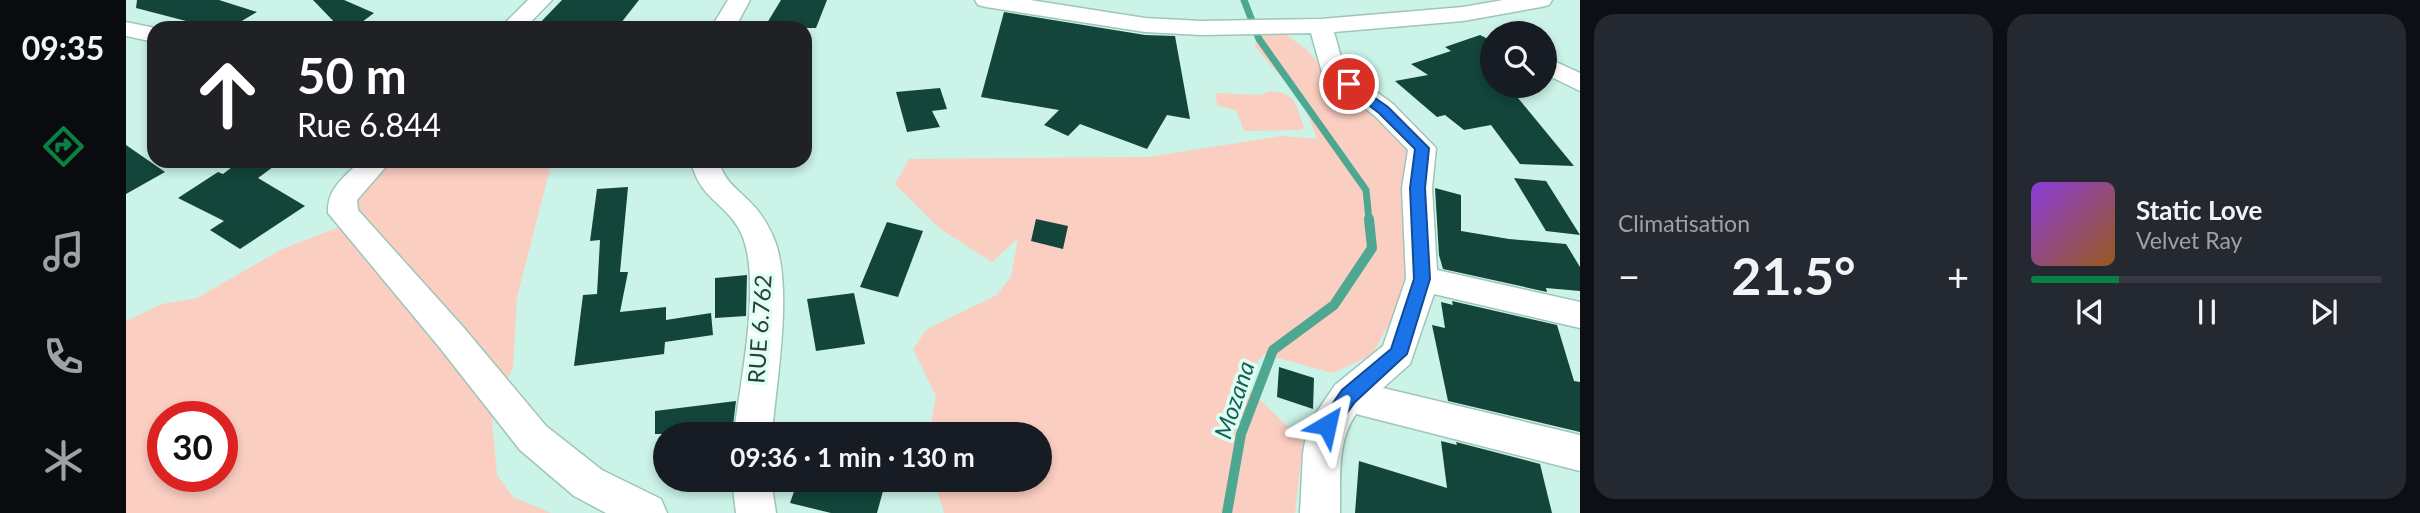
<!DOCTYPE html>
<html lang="fr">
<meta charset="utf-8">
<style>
body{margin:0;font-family:Lato,sans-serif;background:#242831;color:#f1f3f6;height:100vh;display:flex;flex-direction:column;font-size:26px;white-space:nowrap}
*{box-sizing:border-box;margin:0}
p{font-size:23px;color:#9ea1a6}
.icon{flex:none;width:38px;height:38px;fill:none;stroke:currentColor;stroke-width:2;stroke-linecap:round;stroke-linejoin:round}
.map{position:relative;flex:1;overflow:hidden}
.side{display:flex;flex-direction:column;gap:14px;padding:14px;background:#0d0f14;width:840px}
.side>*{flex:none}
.top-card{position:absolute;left:21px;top:21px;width:665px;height:147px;border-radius:21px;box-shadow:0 4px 10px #0003;background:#202124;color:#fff;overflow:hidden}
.fabs{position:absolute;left:1354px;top:21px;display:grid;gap:14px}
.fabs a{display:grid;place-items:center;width:77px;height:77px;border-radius:50%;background:#171b24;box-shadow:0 4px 10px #0003;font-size:35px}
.speed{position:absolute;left:21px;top:401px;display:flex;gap:14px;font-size:35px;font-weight:700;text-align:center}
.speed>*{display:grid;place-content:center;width:91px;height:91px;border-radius:50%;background:#171b24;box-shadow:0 4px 10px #0003;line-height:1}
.speed .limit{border:10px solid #d22;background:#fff;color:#111}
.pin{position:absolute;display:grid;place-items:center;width:60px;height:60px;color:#fff;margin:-30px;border:4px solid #fff;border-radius:50%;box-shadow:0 2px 7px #0007}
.me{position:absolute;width:77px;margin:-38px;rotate:36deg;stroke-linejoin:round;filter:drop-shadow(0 0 5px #0008)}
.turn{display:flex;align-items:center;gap:24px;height:147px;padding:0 35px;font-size:32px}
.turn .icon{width:91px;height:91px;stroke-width:2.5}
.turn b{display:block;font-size:49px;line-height:60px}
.big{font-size:52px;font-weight:700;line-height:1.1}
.side .card{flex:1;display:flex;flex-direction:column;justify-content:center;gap:10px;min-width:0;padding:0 24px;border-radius:21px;background:#242831}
.song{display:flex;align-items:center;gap:21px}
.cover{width:84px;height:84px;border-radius:10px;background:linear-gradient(135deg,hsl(270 70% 55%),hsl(30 70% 35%))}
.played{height:7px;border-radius:4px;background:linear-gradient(90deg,#0b8043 25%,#363941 25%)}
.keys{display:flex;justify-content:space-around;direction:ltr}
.heat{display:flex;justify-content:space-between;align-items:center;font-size:38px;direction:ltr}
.side .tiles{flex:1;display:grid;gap:14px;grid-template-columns:repeat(2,1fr)}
.trip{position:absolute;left:527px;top:422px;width:399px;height:70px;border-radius:35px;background:#171b24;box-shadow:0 4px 10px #0003;font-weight:700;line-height:70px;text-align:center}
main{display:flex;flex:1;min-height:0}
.tabs{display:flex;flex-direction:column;width:126px;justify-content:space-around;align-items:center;background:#090b0e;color:#9ea1a6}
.tabs .icon{width:49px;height:49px}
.tabs .active{color:#0b8043}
.tabs b{font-size:32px;color:#f1f3f6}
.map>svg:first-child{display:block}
</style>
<main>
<nav class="tabs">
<b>09:35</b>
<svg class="icon active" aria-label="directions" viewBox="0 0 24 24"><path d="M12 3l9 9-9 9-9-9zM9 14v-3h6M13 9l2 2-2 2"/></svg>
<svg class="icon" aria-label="music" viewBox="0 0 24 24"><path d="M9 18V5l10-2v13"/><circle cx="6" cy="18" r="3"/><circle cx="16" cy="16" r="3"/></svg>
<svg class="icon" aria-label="phone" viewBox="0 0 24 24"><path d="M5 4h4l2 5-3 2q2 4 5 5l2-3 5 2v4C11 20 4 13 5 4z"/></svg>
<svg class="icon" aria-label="climate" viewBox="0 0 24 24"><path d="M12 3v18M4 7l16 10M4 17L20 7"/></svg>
</nav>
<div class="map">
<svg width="1454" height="513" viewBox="0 0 1454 513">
<rect width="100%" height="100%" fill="#cbf3e7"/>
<g fill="#fbcec2" fill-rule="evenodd">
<polygon points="1155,31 1180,49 1224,97 1285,146 1280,292 1246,355 1207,373 1138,354 1115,382 1177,441 1169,513 818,513 808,480 914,480 914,434 803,434 810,396 787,349 801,329 871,295 885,277 892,238 866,262 813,228 769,184 783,159 1023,157 1156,136 1191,139 1177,102 1128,46 1134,36"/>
<path d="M 1145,91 C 1171,93 1170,106 1178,127 L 1176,130 L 1118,131 L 1110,110 L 1092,106 L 1089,97 L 1091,93 L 1134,95 Z"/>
<path d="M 263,161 L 426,161 L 391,297 L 387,366 L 366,419 L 371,475 L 387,497 L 425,513 L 0,513 L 0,321 L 36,304 L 71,298 L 156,249 L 211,228 ZM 37,416 L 96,416 L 96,476 L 37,476 Z"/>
</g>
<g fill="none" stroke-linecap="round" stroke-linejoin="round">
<polyline stroke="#4da791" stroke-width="7" points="1118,0 1133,39 1240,190 1243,220"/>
<polyline stroke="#4da791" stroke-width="10" points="1101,513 1115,434 1147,350 1208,305 1246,248 1243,219"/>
</g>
<g fill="#13453a">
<polygon points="11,0 93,0 131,12 104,28 47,28 60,21 10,8"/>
<polygon points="187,0 218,0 248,13 228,28 214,28"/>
<polygon points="436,0 513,0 491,28 409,28"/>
<polygon points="655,0 701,0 690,28 638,28"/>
<polygon points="878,12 1019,35 1049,36 1064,119 1041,115 1021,149 954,124 942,136 918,125 933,110 855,97"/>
<polygon points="1354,35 1362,39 1367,38 1367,86 1383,87 1448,166 1394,164 1365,125 1338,130 1319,115 1311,117 1269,81 1302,75 1285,64 1325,51 1319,47"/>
<polygon points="814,88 821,109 806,111 814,127 781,132 770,92"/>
<polygon points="0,145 39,172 0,194"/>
<polygon points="114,161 155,161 132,178 179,206 114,249 84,230 98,221 52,198 92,172 97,174"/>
<polygon points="1388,178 1420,181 1454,235 1420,231"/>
<polygon points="502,187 494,272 502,272 494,312 540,307 540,320 585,313 587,335 539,342 538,354 448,366 457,295 471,294 474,240 464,241 471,189"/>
<polygon points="1309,188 1335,195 1335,231 1383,239 1440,244 1454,267 1454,291 1420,288 1421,292 1317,269 1313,255"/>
<polygon points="910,219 942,226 937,249 905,241"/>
<polygon points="761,222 797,231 772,297 734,287"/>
<polygon points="621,275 620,316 589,318 589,278"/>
<polygon points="728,293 739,344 690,351 681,299"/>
<polygon points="1326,301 1431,325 1448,381 1454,382 1454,432 1322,401 1306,325 1319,328 1315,302 1327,305"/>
<polygon points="1153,367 1188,378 1187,409 1151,397"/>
<polygon points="610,401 606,434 529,434 529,411"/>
<polygon points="1315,441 1331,445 1330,442 1414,464 1426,513 1229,513 1233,461 1321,488"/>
<polygon points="672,480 760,480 751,513 705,513 664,503"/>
</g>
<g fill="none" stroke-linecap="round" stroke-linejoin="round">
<defs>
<g id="street">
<polygon points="402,0 426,0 399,28 374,28"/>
<polygon points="602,0 624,0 609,28 585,28"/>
<path d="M 849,0 L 904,0 L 1019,18 L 1075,21 L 1195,19 L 1337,7 L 1377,0 L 1426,0 L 1423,5 L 1415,7 L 1337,21 L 1208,32 L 1218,68 L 1267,104 L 1310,148 L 1306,188 L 1311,270 L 1454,302 L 1454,328 L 1308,294 L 1284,364 L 1257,388 L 1454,435 L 1454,471 L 1230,414 C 1210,443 1215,479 1214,513 L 1174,513 L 1177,453 L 1182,425 L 1209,385 L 1257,346 L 1280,279 L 1276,188 L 1282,150 L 1249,116 L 1197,76 L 1185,33 L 1075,35 L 1019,32 L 860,7 L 852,5 Z"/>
<polygon points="0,22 29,28 28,42 0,36"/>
<polygon points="1419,57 1454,73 1454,91 1419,74"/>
<path d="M 234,161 L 265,161 L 231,200 L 232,210 L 338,328 L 420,426 L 476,470 L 535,499 L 541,513 L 480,513 L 448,496 L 394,450 L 314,348 L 202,213 C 201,188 218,178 234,161 Z"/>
<path d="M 565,161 L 593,161 C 598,182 611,188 625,203 C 634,212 641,223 646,234 C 669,281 650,382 646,434 L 608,434 C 614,382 636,283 616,235 C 603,204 573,200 565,161 Z"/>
<polygon points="606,480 645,480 650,513 610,513"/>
</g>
</defs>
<use href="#street" stroke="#9ec5ba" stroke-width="3"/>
<use href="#street" fill="#fff" fill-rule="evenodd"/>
</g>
<polygon fill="#1a73e8" stroke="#114b97" stroke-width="2" points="1223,80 1262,107 1303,148 1299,188 1304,279 1281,354 1229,402 1208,431 1201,434 1194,431 1192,425 1216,390 1265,349 1288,279 1284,188 1289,149 1253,113 1219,87 1217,84"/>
<g text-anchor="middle" stroke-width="7" stroke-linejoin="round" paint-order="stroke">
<g font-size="23" fill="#2e3e39" stroke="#defff5">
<text transform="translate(634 329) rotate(-86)" y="8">RUE 6.762</text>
</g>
<g font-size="24" font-style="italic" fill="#196152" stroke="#defff5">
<text transform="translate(1109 400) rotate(-72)" y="8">Mozana</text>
</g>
</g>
</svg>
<div class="fabs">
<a><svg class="icon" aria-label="search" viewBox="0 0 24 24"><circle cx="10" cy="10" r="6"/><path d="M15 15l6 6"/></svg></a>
</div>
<div class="speed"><div class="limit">30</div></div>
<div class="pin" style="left:1223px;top:84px;background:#d93025"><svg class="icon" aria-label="arrive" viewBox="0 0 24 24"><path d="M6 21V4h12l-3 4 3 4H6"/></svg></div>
<svg class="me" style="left:1201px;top:425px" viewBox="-20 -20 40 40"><path d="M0-17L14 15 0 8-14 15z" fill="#1a73e8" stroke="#fff" stroke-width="4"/></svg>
<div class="trip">09:36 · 1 min · 130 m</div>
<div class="top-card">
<div class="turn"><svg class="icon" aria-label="ahead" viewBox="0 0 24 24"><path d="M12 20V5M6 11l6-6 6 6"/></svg><div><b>50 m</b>Rue 6.844</div></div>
</div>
</div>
<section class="side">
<div class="tiles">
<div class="card"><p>Climatisation</p>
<div class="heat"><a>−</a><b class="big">21.5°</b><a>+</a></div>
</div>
<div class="card">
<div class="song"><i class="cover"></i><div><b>Static Love</b><p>Velvet Ray</p></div></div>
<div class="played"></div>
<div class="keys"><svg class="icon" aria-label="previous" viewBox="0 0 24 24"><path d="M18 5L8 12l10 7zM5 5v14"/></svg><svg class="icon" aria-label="pause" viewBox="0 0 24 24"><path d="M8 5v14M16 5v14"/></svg><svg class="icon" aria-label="next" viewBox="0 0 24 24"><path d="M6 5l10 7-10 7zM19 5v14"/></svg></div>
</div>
</div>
</section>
</main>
